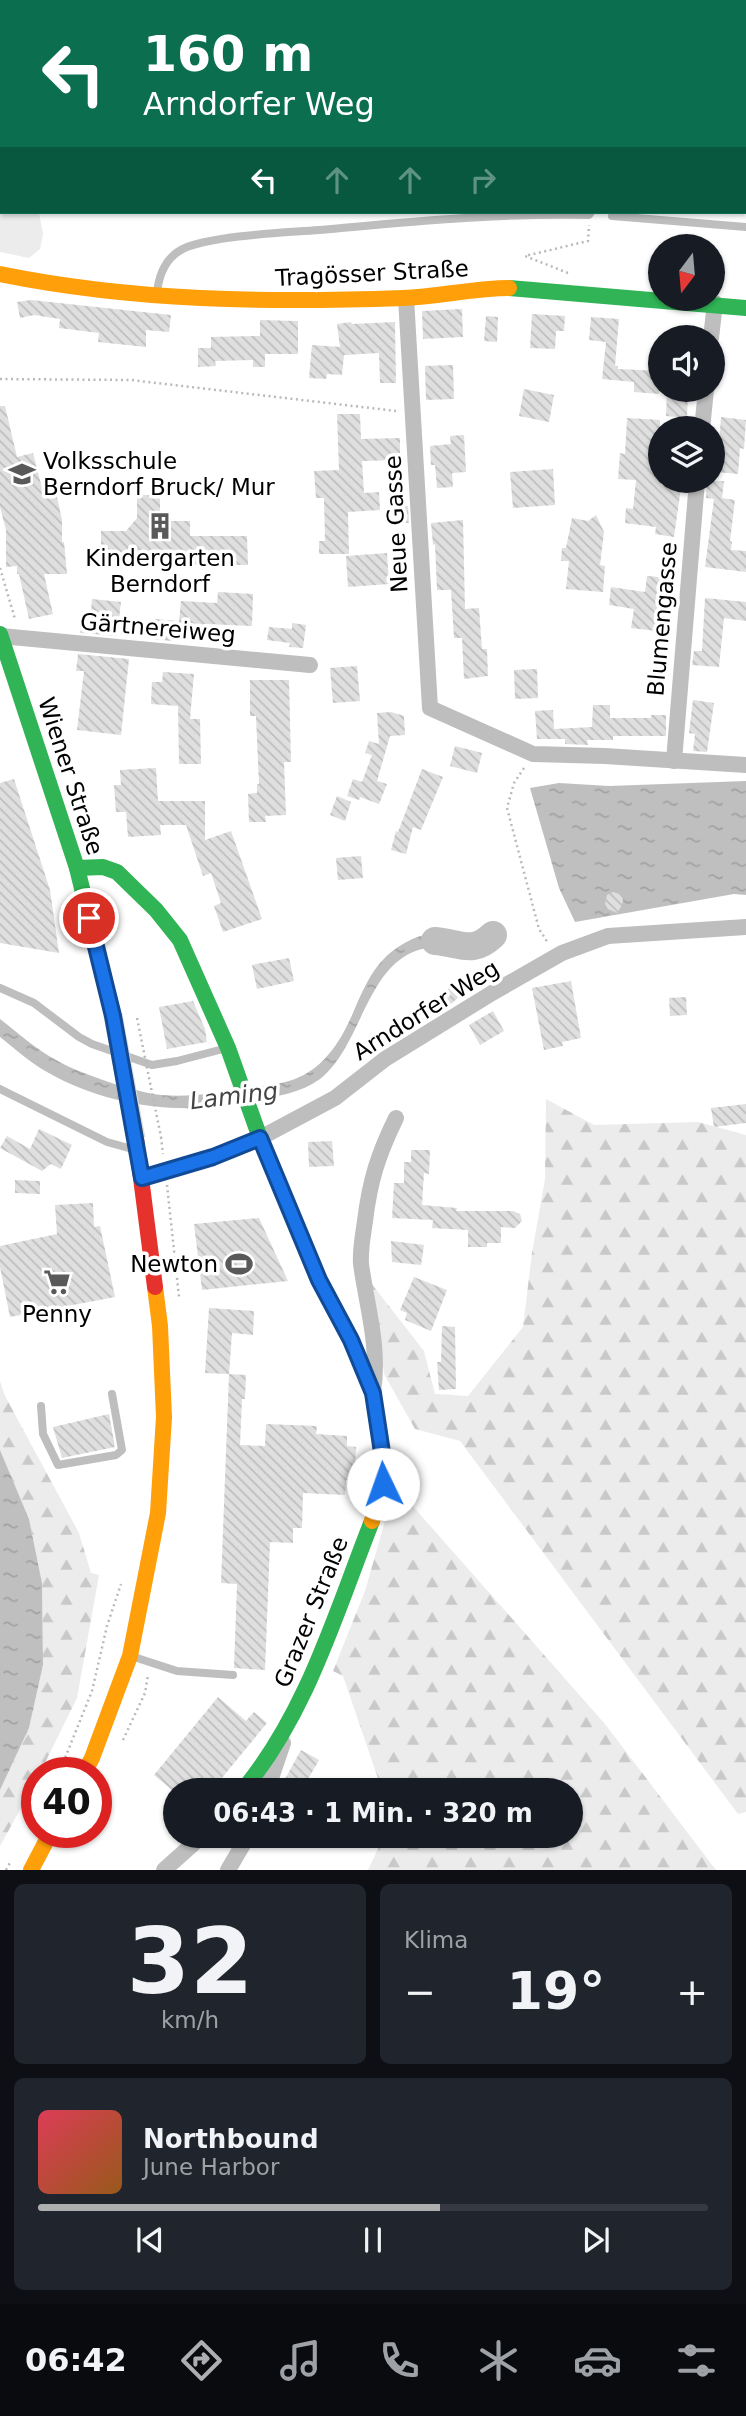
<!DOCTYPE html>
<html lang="de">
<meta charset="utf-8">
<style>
body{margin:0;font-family:"DejaVu Sans",sans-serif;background:#20242c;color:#f1f3f6;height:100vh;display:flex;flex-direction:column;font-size:26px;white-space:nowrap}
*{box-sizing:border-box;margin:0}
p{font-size:23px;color:#9ea1a6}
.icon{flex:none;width:38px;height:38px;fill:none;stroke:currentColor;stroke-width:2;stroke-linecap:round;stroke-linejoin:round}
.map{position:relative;height:1870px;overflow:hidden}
.drawer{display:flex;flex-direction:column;gap:14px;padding:14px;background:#0d0f14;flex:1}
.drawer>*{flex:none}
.banner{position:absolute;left:0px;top:0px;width:747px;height:214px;box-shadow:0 2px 5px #0004;background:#0b6e4f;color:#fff;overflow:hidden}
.needle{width:46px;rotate:196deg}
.buttons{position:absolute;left:648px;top:234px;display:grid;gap:14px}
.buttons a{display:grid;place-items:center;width:77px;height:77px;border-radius:50%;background:#171b24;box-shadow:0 2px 5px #0004;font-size:35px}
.speed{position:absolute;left:21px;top:1757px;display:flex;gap:14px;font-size:35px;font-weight:700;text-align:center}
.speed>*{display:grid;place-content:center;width:91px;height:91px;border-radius:50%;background:#171b24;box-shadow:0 2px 5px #0004;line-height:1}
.speed .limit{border:10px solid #d22;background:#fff;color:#111}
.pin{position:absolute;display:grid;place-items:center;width:60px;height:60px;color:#fff;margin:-30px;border:4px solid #fff;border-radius:50%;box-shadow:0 2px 7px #0007}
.me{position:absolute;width:77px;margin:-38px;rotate:357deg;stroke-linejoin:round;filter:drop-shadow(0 0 5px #0008)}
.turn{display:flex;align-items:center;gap:24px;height:147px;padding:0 28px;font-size:32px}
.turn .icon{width:91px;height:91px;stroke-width:2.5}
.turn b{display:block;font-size:49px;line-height:60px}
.lanes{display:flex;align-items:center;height:66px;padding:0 28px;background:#0003;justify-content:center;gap:35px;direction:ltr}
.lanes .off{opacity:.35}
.big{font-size:52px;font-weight:800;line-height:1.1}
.drawer .widget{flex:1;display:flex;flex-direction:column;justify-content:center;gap:10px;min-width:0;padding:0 24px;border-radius:10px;background:#20242c}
.drawer .dial{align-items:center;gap:0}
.dial b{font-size:91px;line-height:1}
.song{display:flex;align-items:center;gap:21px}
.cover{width:84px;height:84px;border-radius:10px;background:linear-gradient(135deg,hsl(350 70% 55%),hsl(30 70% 35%))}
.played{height:7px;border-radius:4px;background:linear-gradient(90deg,#adaeaf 60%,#363941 60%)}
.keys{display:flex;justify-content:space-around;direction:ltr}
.heat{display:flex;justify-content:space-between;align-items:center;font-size:38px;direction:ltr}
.drawer .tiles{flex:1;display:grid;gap:14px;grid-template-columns:1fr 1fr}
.widget:last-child{grid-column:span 2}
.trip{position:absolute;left:163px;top:1778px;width:420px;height:70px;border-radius:35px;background:#171b24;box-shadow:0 2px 5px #0004;font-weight:800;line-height:70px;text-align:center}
.tabs{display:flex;height:112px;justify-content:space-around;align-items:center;background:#090b0e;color:#9ea1a6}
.tabs .icon{width:49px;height:49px}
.tabs .on{color:#adaeaf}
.tabs b{font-size:32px;color:#f1f3f6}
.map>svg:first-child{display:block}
</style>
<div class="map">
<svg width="746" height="1870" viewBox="0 0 746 1870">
<defs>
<pattern id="forest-firs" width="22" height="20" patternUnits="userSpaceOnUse" patternTransform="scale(1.75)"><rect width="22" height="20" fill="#ececec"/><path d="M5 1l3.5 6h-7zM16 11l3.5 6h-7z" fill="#c9c9c9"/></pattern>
<pattern id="water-ripples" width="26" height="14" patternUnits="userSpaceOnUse" patternTransform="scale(1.75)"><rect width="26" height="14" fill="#bfbfbf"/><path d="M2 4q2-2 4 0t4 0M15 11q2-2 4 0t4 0" fill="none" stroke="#a2a2a2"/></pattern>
<pattern id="building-back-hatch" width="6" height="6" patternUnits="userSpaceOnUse" patternTransform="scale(1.75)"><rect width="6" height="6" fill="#dfdfdf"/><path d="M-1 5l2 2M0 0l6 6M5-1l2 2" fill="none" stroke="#bebebe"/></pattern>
</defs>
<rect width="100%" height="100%" fill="#fff"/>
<polygon fill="#ececec" points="0,193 2,212 39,213 43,234 40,249 29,258 0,252"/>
<g fill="url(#forest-firs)">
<polygon points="546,1099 594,1125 698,1122 746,1135 746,1812 738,1814 460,1441 415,1429 384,1374 380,1332 371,1283 424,1351 435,1394 468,1396 523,1327 532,1253 545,1179"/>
<polygon points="0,1381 5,1396 79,1533 91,1573 99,1575 77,1698 40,1773 37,1773 37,1779 0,1846 0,1790 29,1728 43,1665 42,1583 29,1519 0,1450"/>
<polygon points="395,1486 605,1724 716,1870 368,1870 384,1836 570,1836 570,1790 382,1790 343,1676 333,1671 365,1591"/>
</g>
<g fill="url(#water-ripples)">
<polygon points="746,781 746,895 734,894 575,922 559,888 530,788 559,783 609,786"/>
<path d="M 420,936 L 443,936 L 473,942 L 470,954 C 459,951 445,946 434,947 C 366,952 365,1044 320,1079 C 301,1093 277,1096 254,1101 C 185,1116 110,1108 47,1072 C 31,1063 15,1049 0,1037 L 0,1019 C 18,1033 36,1049 56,1060 C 78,1073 137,1093 162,1095 C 190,1098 219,1092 247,1088 C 281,1084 305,1082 328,1055 C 364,1014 357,959 420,936 Z"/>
<polygon points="0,1450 29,1519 42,1583 43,1665 29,1728 0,1790"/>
</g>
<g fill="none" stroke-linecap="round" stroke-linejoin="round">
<path stroke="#bfbfbf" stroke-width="28" d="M 435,941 C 461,943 472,955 493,935"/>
</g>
<g fill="url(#building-back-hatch)">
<polygon points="31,300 171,315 169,332 146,330 146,347 98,342 99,333 59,328 60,319 34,315 20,318 17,302"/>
<polygon points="462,309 463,337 423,339 422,311"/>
<polygon points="532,314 565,316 564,331 556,331 555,349 530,348"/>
<polygon points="486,316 498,317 497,342 484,341"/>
<polygon points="591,317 619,319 615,366 618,366 618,369 660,371 659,394 634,392 634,382 602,379 606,342 589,340"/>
<polygon points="260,320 298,321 298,354 265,354 265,367 253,367 253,360 215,361 216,366 198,367 198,348 211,348 211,337 260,336"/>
<polygon points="351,322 352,324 395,322 396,383 380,383 379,353 344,355 342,375 327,374 326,379 309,378 312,345 340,347 337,324"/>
<polygon points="453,365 454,399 426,400 425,366"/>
<polygon points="524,389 554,395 549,422 519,416"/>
<polygon points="667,390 688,390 687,418 666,416"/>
<polygon points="0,406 5,406 17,457 33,453 44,496 56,493 62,520 62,542 64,542 67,574 44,574 53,614 29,619 19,574 17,574 17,566 6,567 6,530 0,507"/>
<polygon points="337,414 360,414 361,439 400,438 400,460 362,461 364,493 379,492 380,510 348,512 349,554 319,554 319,541 325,541 324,498 316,498 314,471 339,470"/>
<polygon points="721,417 746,420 744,449 740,448 738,474 717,472"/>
<polygon points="627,418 660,420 661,485 681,488 674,537 655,534 656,527 625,523 626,508 633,509 636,480 618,479 620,453 625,454"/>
<polygon points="464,435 466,472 452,473 453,487 437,488 435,465 431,465 430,446 451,444 450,436"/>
<polygon points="553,469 555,505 513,508 510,472"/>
<polygon points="707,481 724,481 722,498 735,500 730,541 732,542 731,550 746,551 746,572 705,567 714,499 706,498"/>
<polygon points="137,495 160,495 160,521 190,521 190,536 247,536 248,565 167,565 167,563 152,563 152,559 145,559 145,554 101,555 101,531 126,531 137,518"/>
<polygon points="408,506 409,523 389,523 388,507"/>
<polygon points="596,515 604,532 600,565 605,566 603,592 566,589 569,561 561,561 562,548 566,548 572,518 588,521"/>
<polygon points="463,520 465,609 479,608 482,649 487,649 488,676 464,679 462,638 454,638 451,590 437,590 435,544 433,545 431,523"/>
<polygon points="387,553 389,584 348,587 346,556"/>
<polygon points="647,576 671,578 665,632 631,628 634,609 609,605 611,587 645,592"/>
<polygon points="218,592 253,594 252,626 205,624 204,637 171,634 171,641 154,639 155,619 179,621 181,601 217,603"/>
<polygon points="705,598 746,602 746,621 724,618 719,667 692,665 694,651 702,651"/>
<polygon points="92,599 121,602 117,636 80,633 81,621 90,622"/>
<polygon points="292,623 306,625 303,648 289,647 290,643 267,640 269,627 292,629"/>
<polygon points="78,654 129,659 121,735 77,730 84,671 76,671"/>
<polygon points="357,666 360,701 333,703 330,668"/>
<polygon points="537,669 538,698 515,699 514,670"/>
<polygon points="163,672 194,674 190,719 200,719 201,764 179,764 178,706 151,704 152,682 162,682"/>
<polygon points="250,680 289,680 291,762 284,762 286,815 265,816 266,822 249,822 248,794 257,793 257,784 259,784 256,716 250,716"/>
<polygon points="693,700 714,703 707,752 693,751 695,734 689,733"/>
<polygon points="593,705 610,705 610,718 651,718 651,715 666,715 666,736 613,736 613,740 587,740 588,745 565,744 565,739 537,739 535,711 553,710 554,729 592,727"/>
<polygon points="391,712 404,716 405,735 390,736 377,781 387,784 379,804 360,797 359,800 347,796 353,779 362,782 372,755 365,753 369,741 379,744 377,713"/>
<polygon points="455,746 482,753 477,773 450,766"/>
<polygon points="156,768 158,801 205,801 205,840 231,831 262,919 223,932 214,906 221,903 211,873 203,876 186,825 160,825 161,835 128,837 126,812 116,812 114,785 121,785 120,770"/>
<polygon points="422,769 443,777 421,830 413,827 406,854 391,850 396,831 398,832"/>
<polygon points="14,779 50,890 59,953 0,943 0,783"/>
<polygon points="337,796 351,802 345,821 330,815"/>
<polygon points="361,856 363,878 338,880 336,858"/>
<polygon points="613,892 619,894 623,899 622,905 617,913 608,909 605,904 607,895"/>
<polygon points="289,958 294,981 257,989 252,965"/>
<polygon points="458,980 467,990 443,1011 434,1001"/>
<polygon points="571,981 581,1038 562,1042 563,1046 544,1050 532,988"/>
<polygon points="686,997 687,1015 670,1016 669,998"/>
<polygon points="193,1001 205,1029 207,1042 167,1049 159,1007"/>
<polygon points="493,1011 504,1031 480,1045 469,1025"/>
<polygon points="746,1104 746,1123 714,1127 711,1108"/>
<polygon points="39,1129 72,1145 61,1169 51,1164 42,1171 0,1148 7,1136 30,1149"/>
<polygon points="332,1141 334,1166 309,1167 308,1142"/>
<polygon points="411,1150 430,1150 429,1174 424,1173 422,1205 457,1208 456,1211 513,1211 520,1214 522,1221 515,1228 501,1227 501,1243 487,1243 487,1247 468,1247 468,1230 432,1228 433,1220 392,1218 394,1183 404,1183 404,1162 411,1162"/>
<polygon points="15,1180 40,1181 40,1194 15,1193"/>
<polygon points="93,1203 94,1227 100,1226 115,1297 10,1317 0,1267 0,1246 57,1234 55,1205"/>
<polygon points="259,1218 288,1281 202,1290 194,1224"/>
<polygon points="391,1241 424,1245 421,1265 392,1262"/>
<polygon points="414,1277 447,1290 431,1331 405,1320 407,1313 400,1310"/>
<polygon points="209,1308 254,1311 253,1335 232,1333 229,1374 205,1373"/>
<polygon points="442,1326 455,1327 456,1389 439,1390 437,1362 441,1362"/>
<polygon points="229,1374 246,1375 245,1399 242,1399 240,1445 265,1446 266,1424 317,1426 316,1434 347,1436 347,1446 356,1447 354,1480 346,1480 345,1495 303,1493 302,1528 293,1528 293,1543 270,1542 265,1670 234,1668 237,1584 221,1583"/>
<polygon points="109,1414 115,1447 62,1458 53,1427"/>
<polygon points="218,1697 246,1721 254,1712 267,1723 212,1790 172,1790 154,1775"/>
<polygon points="301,1750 319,1760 302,1790 279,1790"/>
</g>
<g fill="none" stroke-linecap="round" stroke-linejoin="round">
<g stroke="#b9b9b9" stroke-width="2.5" stroke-dasharray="2 3.5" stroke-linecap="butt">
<polyline points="547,2 548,0"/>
<polyline points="568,273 525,256 588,241 589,225"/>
<polyline points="0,379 131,380 396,411"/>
<polyline points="0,568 15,619"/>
<polyline points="524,768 514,783 507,808 539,929 548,943"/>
<polyline points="161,1137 163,1154"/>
<polyline points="167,1185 179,1297"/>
<polyline points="123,1740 145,1693 148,1675"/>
<polyline points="59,1773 92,1691 107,1626 121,1584"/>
<polyline points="6,1870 11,1861"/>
</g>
<g stroke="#bebebe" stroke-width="8">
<polyline points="612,216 746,227"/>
<path d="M 157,293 C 159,273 167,255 187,247 C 221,235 282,233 319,230 C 409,222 499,213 589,215 L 591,212"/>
<polyline points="0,988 34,1003 79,1037 92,1044 152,1065 177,1061 227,1048"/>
<polyline points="0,1089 107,1142 132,1149"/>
<polyline points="41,1406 43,1434 58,1465 116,1455 122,1450 112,1394"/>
<polyline points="134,1657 177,1671 233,1675"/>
</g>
<g stroke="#bebebe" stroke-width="16">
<polyline points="406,298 430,708 533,754 605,756 746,765"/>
<polyline points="711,338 715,303"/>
<polyline points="702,429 706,390"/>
<polyline points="1,636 310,665"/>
<polyline points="674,761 697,481"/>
<polyline points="142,1178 213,1157 260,1138 335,1098 385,1059 492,993 562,953 608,936 746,927"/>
<path d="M 373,1392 C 380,1347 367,1308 361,1264 C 360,1250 363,1235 365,1221 C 370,1180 378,1155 396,1118"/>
<polyline points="267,1790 283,1743"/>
<polyline points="164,1870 202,1836"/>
<polyline points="228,1870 248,1836"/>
</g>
<g stroke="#30b455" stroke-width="16">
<polyline points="509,288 746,308"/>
<polyline points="0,634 77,868 113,1015"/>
<polyline points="77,868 103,867 117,872 156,910 180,940 228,1048 260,1138 283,1193"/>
<path d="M 243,1790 C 307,1713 336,1612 372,1521"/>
</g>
<g stroke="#ff9f0a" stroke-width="16">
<path d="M 0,274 C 133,301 268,303 403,298 C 438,297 474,288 509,288"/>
<polyline points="283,1193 319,1280 351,1340 373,1393 383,1459 383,1484 372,1521"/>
<polyline points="84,1773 92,1758 130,1656 158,1513 164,1417 160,1326 155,1287"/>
<polyline points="31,1870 51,1832"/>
</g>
<polyline stroke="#e5322d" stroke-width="16" points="136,1139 155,1287"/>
<defs>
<polyline id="slow-bridge" points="113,1015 136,1139"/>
</defs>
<use href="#slow-bridge" stroke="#dbdbdb" stroke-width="19" stroke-linecap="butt"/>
<polyline stroke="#b9b9b9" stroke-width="2.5" stroke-dasharray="2 3.5" stroke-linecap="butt" points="137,1018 161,1137"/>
<use href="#slow-bridge" stroke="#ff9f0a" stroke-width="16"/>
</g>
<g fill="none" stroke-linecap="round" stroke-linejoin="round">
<defs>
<polyline id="route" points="89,918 113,1016 142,1178 213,1157 260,1138 319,1280 351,1340 373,1393 383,1459 383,1484"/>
</defs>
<use href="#route" stroke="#114b97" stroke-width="18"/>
<use href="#route" stroke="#1a73e8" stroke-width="12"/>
</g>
<defs>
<symbol id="school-bare" viewBox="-9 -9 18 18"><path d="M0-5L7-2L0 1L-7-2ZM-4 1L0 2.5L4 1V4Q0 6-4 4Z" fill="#595959" stroke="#fff" stroke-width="2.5" paint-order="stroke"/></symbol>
<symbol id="building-bare" viewBox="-9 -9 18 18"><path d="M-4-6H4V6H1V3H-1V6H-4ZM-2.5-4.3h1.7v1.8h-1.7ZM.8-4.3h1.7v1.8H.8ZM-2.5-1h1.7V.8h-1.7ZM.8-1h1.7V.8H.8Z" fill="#595959" stroke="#fff" stroke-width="2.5" paint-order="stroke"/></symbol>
<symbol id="stadium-bare" viewBox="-9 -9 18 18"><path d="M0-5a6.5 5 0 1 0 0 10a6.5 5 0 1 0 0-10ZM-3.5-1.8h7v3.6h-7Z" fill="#595959" stroke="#fff" stroke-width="2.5" paint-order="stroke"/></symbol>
<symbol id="supermarket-bare" viewBox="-9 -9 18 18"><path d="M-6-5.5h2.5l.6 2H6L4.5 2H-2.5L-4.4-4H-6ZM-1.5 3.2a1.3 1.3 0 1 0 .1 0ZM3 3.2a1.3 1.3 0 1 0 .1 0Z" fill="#595959" stroke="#fff" stroke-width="2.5" paint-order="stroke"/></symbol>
</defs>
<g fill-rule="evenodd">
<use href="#school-bare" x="3" y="455" width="38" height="38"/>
<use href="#building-bare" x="141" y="507" width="38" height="38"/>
<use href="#stadium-bare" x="220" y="1245" width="38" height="38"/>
<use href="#supermarket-bare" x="38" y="1263" width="38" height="38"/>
</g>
<g text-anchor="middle" stroke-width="7" stroke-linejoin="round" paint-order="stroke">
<g font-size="23" fill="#000" stroke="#fff">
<text transform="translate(372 273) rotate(-3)" y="8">Tragösser Straße</text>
<text transform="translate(396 524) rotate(-93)" y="8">Neue Gasse</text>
<text transform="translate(662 619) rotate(-85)" y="8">Blumengasse</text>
<text transform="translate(158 628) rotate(5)" y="8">Gärtnereiweg</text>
<text transform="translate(71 776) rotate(72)" y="8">Wiener Straße</text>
<text transform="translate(426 1010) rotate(-32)" y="8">Arndorfer Weg</text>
<text transform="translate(311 1612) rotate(-68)" y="8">Grazer Straße</text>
</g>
<g font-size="23" fill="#000" stroke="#fff">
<text x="43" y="469" text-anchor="start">Volksschule<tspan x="43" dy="26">Berndorf Bruck/ Mur</tspan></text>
<text x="160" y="566">Kindergarten<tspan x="160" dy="26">Berndorf</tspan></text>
<text x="218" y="1272" text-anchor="end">Newton</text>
<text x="57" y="1322">Penny</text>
</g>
<g font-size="24" font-style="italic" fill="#444" stroke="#fff">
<text transform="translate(234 1096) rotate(-7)" y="8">Laming</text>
</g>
</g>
</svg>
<div class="buttons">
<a><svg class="needle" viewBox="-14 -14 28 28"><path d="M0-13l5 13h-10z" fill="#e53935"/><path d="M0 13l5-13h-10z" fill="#9ea1a6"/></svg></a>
<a><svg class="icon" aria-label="sound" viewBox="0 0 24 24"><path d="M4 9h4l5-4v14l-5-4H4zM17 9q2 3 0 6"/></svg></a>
<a><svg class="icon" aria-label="layers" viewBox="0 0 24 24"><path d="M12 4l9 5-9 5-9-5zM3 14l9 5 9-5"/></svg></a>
</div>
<div class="speed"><div class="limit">40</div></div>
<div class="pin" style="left:89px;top:918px;background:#d93025"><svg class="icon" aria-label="arrive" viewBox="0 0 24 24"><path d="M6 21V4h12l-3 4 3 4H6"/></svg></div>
<svg class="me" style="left:383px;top:1484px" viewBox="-20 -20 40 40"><circle r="19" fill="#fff"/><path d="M0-13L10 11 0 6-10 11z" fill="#1a73e8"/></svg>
<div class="trip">06:43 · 1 Min. · 320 m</div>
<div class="banner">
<div class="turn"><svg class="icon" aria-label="left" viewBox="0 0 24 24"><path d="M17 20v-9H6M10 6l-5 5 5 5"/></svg><div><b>160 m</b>Arndorfer Weg</div></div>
<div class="lanes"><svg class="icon" aria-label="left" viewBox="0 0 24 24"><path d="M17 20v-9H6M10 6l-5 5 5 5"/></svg><svg class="icon off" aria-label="ahead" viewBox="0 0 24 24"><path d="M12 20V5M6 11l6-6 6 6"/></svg><svg class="icon off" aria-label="ahead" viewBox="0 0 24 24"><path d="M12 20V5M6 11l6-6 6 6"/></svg><svg class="icon off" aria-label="right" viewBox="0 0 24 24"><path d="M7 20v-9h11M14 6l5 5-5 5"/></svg></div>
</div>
</div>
<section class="drawer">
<div class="tiles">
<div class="widget dial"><b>32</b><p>km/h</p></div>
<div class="widget"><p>Klima</p>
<div class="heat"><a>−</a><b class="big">19°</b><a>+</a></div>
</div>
<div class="widget">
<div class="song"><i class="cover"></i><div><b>Northbound</b><p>June Harbor</p></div></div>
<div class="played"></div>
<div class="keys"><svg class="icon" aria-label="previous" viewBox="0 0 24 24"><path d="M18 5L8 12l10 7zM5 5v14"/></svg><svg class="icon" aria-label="pause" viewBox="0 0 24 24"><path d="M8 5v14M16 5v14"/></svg><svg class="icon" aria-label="next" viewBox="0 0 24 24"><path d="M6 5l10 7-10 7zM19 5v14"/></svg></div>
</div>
</div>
</section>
<nav class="tabs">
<b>06:42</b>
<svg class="icon on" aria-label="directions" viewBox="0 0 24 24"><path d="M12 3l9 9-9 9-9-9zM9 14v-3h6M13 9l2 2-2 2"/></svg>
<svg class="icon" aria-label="music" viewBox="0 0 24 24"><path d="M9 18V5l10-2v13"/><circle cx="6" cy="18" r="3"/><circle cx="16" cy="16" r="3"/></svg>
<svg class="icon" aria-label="phone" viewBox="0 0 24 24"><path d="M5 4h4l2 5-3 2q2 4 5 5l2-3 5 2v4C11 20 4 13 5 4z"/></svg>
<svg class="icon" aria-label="climate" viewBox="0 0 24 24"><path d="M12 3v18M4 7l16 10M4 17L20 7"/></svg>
<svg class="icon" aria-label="car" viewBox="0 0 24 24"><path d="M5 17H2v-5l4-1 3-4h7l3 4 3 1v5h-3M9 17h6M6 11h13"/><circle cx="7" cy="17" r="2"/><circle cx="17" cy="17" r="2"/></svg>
<svg class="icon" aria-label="filters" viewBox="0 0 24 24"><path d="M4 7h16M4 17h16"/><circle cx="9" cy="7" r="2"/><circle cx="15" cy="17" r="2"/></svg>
</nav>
